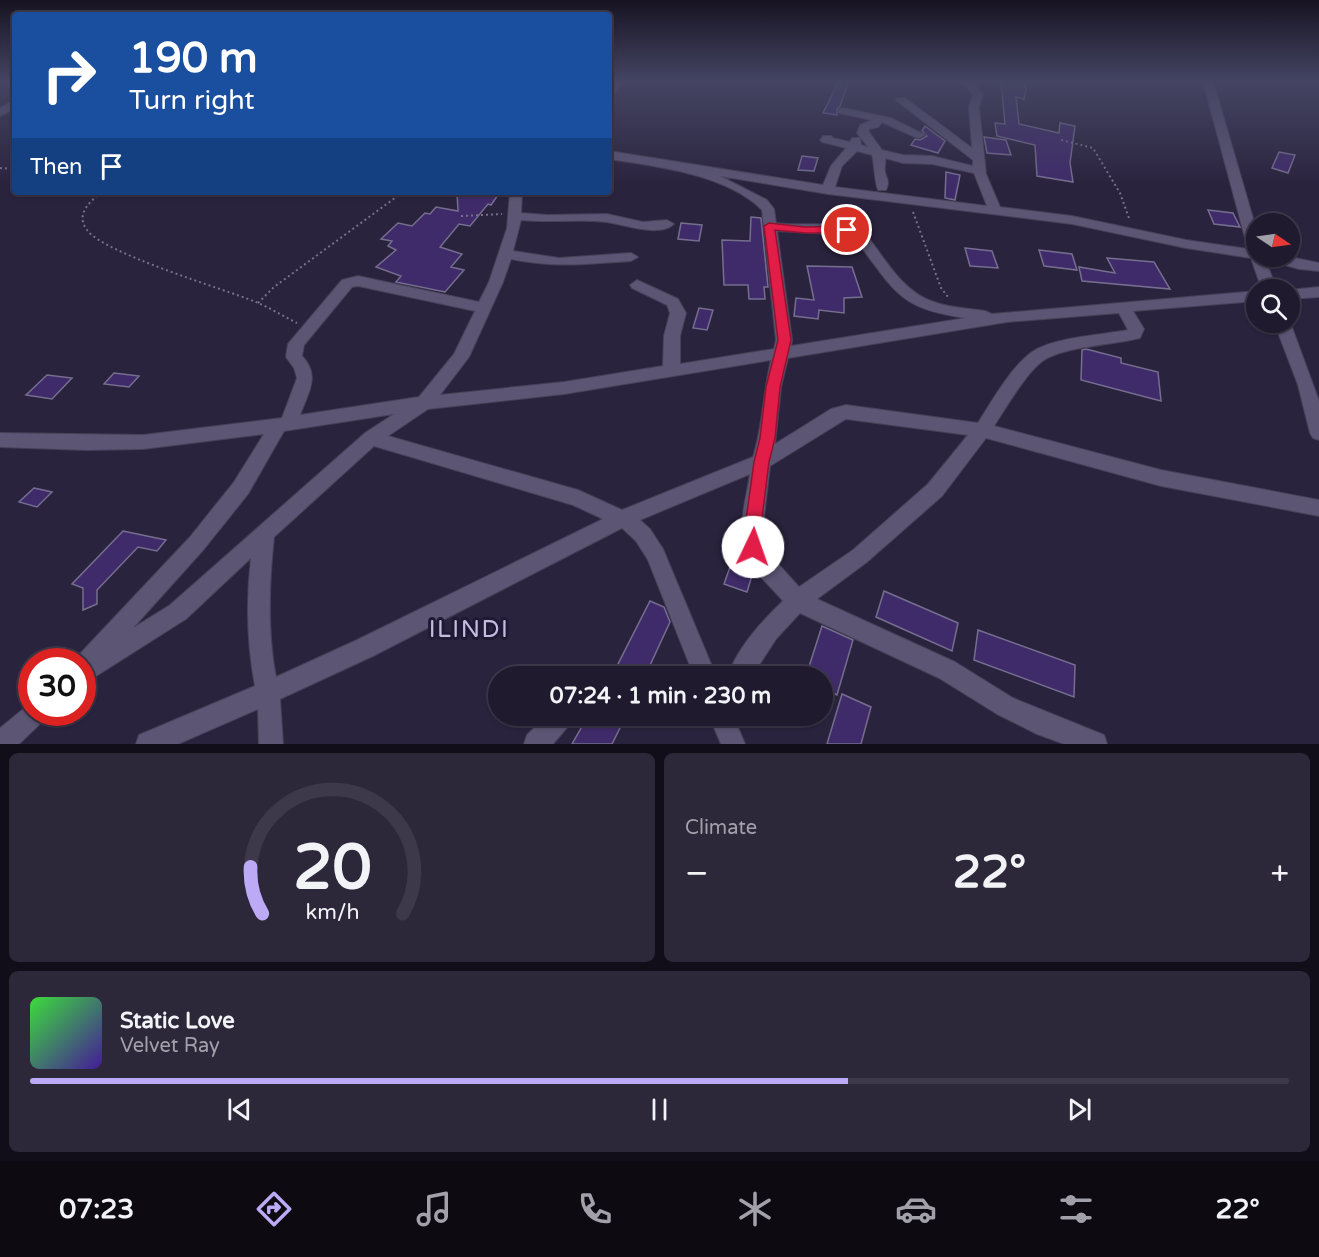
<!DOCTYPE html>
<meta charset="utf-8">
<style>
body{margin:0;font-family:"Varela Round",sans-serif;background:#2d273a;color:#f1f3f6;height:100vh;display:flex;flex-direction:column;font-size:22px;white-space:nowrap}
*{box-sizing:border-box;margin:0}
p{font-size:20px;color:#a2a1aa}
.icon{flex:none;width:33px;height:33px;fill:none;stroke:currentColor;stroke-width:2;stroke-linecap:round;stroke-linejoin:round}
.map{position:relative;height:744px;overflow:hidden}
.sheet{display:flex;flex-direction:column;gap:9px;padding:9px;background:#120e19;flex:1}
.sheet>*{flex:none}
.banner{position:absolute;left:12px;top:12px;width:600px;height:183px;border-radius:6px;box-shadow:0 2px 4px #0004,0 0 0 2px #3d384a;background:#1a4fa0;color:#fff;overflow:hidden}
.needle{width:39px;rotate:103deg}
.buttons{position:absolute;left:1246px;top:213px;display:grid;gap:12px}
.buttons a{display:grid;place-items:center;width:54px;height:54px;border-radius:50%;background:#201a2e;box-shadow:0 2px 4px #0004,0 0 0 2px #3d384a;font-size:30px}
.speed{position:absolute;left:18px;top:648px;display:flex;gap:12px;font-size:30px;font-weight:700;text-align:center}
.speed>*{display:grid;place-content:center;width:78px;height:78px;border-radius:50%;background:#201a2e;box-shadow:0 2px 4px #0004,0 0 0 2px #3d384a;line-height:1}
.speed .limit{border:9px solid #d22;background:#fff;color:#111}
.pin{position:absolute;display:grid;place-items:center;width:51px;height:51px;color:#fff;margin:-26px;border:3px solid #fff;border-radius:50%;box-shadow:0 2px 6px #0007}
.me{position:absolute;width:66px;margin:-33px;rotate:3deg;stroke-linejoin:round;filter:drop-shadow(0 0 4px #0008)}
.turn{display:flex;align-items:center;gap:21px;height:126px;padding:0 18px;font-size:27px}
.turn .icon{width:78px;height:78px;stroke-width:2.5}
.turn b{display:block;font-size:42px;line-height:51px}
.then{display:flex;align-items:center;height:57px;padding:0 18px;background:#0003;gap:12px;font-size:22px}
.big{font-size:45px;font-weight:800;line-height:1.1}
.sheet .card{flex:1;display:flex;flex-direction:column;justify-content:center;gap:9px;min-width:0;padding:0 21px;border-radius:9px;background:#2d273a}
.sheet .dial{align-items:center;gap:0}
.dial svg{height:156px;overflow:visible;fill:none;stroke:#3d384a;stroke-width:7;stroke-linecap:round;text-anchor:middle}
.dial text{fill:#f1f3f6;stroke:none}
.song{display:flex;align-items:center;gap:18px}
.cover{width:72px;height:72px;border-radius:9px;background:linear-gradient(135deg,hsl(120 70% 55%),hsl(260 70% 35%))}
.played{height:6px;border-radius:3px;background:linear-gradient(90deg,#bcaaf6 65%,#3d384a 65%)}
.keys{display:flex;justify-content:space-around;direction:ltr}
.heat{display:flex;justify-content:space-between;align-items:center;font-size:33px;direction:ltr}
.sheet .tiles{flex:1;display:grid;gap:9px;grid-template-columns:1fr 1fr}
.card:last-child{grid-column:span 2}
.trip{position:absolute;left:488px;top:666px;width:345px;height:60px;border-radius:30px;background:#201a2e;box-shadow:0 2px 4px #0004,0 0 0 2px #3d384a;font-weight:800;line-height:60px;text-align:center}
.dock{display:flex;height:96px;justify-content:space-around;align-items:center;background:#0d0a12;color:#a2a1aa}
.dock .icon{width:42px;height:42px}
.dock .active{color:#bcaaf6}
.dock b{font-size:27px;color:#f1f3f6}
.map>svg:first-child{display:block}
</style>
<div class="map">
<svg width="1319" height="744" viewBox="0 0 1319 744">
<rect width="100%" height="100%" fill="#2a233e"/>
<g fill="#3f2b69" stroke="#766e8f" stroke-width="1.5">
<polygon points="839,81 849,81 840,106 837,109 837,115 823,113"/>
<polygon points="1001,81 1024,81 1026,90 1024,99 1016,97 1019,124 1059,133 1060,123 1075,126 1070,163 1073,182 1037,176 1035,145 997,136 995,123 1005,124"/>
<polygon points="925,126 945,141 938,153 911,145 915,139 920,140 927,136 922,131"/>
<polygon points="984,137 1006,140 1011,155 987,153"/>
<polygon points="1279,152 1295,155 1288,173 1272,168"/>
<polygon points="802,156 818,158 814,171 798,170"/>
<polygon points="946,172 960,175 955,200 945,198"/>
<polygon points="457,192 500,192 491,205 488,204 470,226 459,224 440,247 462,254 451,267 464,270 445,292 396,282 401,276 376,267 396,250 388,246 392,241 381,239 398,223 412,226 425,213 430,214 436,207 458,211"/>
<polygon points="1208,210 1233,213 1240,227 1214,224"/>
<polygon points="751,217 761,218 768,287 764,287 765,299 749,299 748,285 724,285 722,240 750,241"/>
<polygon points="681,223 702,225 699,241 678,239"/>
<polygon points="965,248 992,251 998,268 970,266"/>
<polygon points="1039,250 1072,254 1077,270 1044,266"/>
<polygon points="1107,258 1154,262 1170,289 1082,281 1079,267 1115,273"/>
<polygon points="807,266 852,267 862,297 844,298 844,313 819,310 818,319 794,316 796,298 814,300"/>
<polygon points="699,308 713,310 707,330 693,328"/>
<polygon points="1086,349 1121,358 1121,363 1158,372 1161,401 1081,380 1082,350"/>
<polygon points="114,373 139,376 129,387 104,384"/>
<polygon points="47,375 72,378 52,399 26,395"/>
<polygon points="34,488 52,492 37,507 19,502"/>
<polygon points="123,531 166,540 157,551 138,547 97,590 97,604 83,610 83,588 72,584"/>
<polygon points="735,553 744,556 753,572 747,592 724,584"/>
<polygon points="884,591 958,623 952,651 876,617"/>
<polygon points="650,601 664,607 670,622 645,676 640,676 617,666"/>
<polygon points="822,626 853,640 837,695 822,688 822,676 806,676"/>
<polygon points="978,630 1075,665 1074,697 974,660"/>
<polygon points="842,694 871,707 861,744 827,744"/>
<polygon points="588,716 626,716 612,744 572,744"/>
</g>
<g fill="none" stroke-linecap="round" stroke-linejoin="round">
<defs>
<g id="minor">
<polygon points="613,81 623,81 613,95 609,96 609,86"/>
<path d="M 964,81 L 972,81 L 983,94 L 979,107 L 986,174 L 1000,207 L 1072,216 L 1186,240 L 1248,249 L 1203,81 L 1213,81 L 1257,232 L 1257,256 L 1264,256 L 1277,290 L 1262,290 L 1251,258 L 1186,248 L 1072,224 L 828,194 L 720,176 L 767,200 L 774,209 L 776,223 C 804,227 841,219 865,233 C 884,257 902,292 934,302 C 950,308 968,308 985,311 L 992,314 L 1257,291 L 1257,301 L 1133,311 L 1144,329 L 1140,338 C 1113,345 1067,346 1044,360 C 1027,371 1006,408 994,426 L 1161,470 L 1319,500 L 1319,516 L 1161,486 L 986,438 L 942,496 L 867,562 L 817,599 L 955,662 L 1013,698 L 1104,735 L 1107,744 L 1064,744 L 1037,734 L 997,714 L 939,678 L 800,613 L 776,639 L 752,676 L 728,676 C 737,648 762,621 783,601 C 772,588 758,576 749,562 C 734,537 746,501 750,474 L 640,520 L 650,529 L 663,549 L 716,676 L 694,676 L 648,560 L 636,541 L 622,528 L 373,656 L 280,699 L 283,744 L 259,744 L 258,709 L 178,744 L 136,744 L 139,735 L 255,686 C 247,644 246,601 251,558 L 186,619 L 82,685 L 82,662 L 75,662 L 77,657 L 190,537 L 234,482 L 264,434 L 143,449 L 86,450 L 0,447 L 0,433 L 143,435 L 282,418 L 297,378 L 294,368 L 286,357 L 288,344 L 342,280 L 358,276 L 479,302 L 489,282 L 507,228 L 510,192 L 522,192 L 521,213 L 547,215 L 607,214 L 643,222 L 667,220 L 674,224 C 659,238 623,224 606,222 C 577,219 549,223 521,220 L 513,251 L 559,258 L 631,253 L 638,257 L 631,261 C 588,264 553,268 511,259 L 503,282 L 469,357 L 440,395 L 564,382 L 663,366 L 664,336 L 670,313 L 667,305 L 632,288 L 630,285 L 637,280 L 678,299 L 686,313 L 680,336 L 680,364 L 774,349 L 776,340 L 762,210 C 727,174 655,166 609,159 L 609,151 L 823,185 L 831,166 L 846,148 L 822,142 L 820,140 L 823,136 L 831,136 L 833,138 L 850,142 L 852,138 L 860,138 L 861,145 L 868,147 L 857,133 L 860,125 L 872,120 L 839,113 L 839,109 L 843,108 L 891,118 L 925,135 L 919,138 L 915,137 L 882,122 L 878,127 L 869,129 L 869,132 L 882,150 L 903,155 L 932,156 L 973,166 L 973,160 L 896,100 L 897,98 L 905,98 L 972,148 L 969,107 L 973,94 L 963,83 ZM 857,151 L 872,155 C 875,167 874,179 878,190 L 886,190 C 890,181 887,180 885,172 C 884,168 886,163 885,158 L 903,163 L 932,164 L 974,173 L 987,206 L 835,187 L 842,166 ZM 777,231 L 849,235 L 855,239 C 895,290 897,309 966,318 L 791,346 L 792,340 ZM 358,286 L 475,311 L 454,354 L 419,397 L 300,415 C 308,393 321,376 302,356 L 304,345 L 352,287 ZM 1119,313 L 1128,330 C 1102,335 1054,337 1032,352 C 1011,367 992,401 978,423 L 846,405 L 831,409 L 775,444 L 781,387 L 788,358 L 1007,322 ZM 771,360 C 763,393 763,426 753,457 L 622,510 L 578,490 L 388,436 L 428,409 L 564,394 ZM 394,414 L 365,433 L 170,605 L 133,628 L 204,549 L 248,494 L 284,431 ZM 846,419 L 968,435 L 928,484 L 853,550 L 799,587 L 763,547 L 762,534 L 770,466 ZM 374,446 L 573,505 L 603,519 L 357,640 L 276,677 C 267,631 269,583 274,537 Z"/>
<polygon points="15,100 15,108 0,116 0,108"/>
<polygon points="1271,256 1286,256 1319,263 1319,271 1299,269 1274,262"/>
<polygon points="1319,287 1319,297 1290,299 1289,290"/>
<polygon points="1274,322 1290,322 1319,401 1319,440 1313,438 1310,433 1298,385"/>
<polygon points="32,702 32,712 48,712 44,720 19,744 0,744 0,728"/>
<polygon points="546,716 574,716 570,724 553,744 524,744 527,735"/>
<polygon points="709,716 733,716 745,744 721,744"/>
</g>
</defs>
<use href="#minor" stroke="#474057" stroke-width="2"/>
<g stroke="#767088" stroke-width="2" stroke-dasharray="2 3" stroke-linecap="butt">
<polyline points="1061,140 1093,148 1120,193 1130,221"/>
<polyline points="0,168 15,169"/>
<path d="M 101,192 C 90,202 75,214 87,230 C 103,253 224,289 256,302 C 270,308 283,316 297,323"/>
<polyline points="913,212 941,288 948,297"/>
<polyline points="461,216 502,214"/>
<polyline points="258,303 274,287 403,192"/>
</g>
<use href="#minor" fill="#5c5574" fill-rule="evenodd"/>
</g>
<linearGradient id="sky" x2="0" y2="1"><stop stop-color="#171322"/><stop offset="0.44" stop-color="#444563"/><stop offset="1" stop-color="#444563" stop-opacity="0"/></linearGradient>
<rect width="1319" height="185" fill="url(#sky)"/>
<polygon fill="#e11d48" stroke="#92132f" stroke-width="1.5" points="769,223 805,227 847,226 853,230 847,233 805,233 775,230 791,340 780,387 775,438 769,462 760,534 761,547 758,552 753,554 747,552 744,534 754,462 760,438 766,387 778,340 764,226"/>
<g text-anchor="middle" stroke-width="6" stroke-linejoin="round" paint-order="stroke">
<g font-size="24" letter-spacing="1.5" fill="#c4bde0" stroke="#201934">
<text x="469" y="637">ILINDI</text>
</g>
</g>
</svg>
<div class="buttons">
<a><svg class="needle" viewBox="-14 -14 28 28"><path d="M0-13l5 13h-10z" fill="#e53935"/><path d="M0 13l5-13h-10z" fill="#a2a1aa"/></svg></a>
<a><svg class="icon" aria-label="search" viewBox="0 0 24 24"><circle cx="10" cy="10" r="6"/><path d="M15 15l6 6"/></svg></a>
</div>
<div class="speed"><div class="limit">30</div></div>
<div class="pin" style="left:847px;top:230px;background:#d93025"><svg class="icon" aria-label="arrive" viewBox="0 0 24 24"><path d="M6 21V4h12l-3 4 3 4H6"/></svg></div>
<svg class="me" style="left:753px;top:547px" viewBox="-20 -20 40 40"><circle r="19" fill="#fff"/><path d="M0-13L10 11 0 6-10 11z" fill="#e11d48"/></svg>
<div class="trip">07:24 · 1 min · 230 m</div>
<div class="banner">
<div class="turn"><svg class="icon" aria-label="right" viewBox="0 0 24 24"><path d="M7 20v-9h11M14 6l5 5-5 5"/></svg><div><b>190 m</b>Turn right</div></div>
<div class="then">Then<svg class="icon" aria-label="arrive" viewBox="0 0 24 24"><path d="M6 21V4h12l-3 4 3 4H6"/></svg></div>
</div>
</div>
<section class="sheet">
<div class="tiles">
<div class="card dial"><svg viewBox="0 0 100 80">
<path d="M14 69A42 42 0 1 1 86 69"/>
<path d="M14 69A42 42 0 0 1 8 45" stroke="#bcaaf6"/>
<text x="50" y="56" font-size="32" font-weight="700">20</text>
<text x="50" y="72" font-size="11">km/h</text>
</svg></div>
<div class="card"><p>Climate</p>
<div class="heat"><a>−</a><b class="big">22°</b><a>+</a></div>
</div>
<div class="card">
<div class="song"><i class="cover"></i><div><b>Static Love</b><p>Velvet Ray</p></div></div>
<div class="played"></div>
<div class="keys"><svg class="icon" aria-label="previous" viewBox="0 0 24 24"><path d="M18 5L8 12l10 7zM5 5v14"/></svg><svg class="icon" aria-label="pause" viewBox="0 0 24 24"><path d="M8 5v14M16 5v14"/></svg><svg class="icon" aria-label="next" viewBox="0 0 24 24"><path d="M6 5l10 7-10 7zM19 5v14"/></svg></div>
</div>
</div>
</section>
<nav class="dock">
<b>07:23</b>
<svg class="icon active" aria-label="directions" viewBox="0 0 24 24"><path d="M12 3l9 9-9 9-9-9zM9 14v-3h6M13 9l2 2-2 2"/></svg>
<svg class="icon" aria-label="music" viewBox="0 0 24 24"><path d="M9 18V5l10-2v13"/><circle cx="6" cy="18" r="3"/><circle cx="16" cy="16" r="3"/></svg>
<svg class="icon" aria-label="phone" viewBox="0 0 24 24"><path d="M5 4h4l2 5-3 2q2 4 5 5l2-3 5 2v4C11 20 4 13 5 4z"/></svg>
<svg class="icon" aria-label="climate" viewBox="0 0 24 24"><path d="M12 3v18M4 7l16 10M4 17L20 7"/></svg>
<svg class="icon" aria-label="car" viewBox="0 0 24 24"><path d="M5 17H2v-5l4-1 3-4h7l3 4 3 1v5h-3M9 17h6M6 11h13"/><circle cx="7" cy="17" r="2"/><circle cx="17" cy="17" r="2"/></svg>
<svg class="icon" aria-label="filters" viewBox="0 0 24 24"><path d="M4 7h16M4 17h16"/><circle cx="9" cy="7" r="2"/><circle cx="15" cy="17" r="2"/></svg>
<b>22°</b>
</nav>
